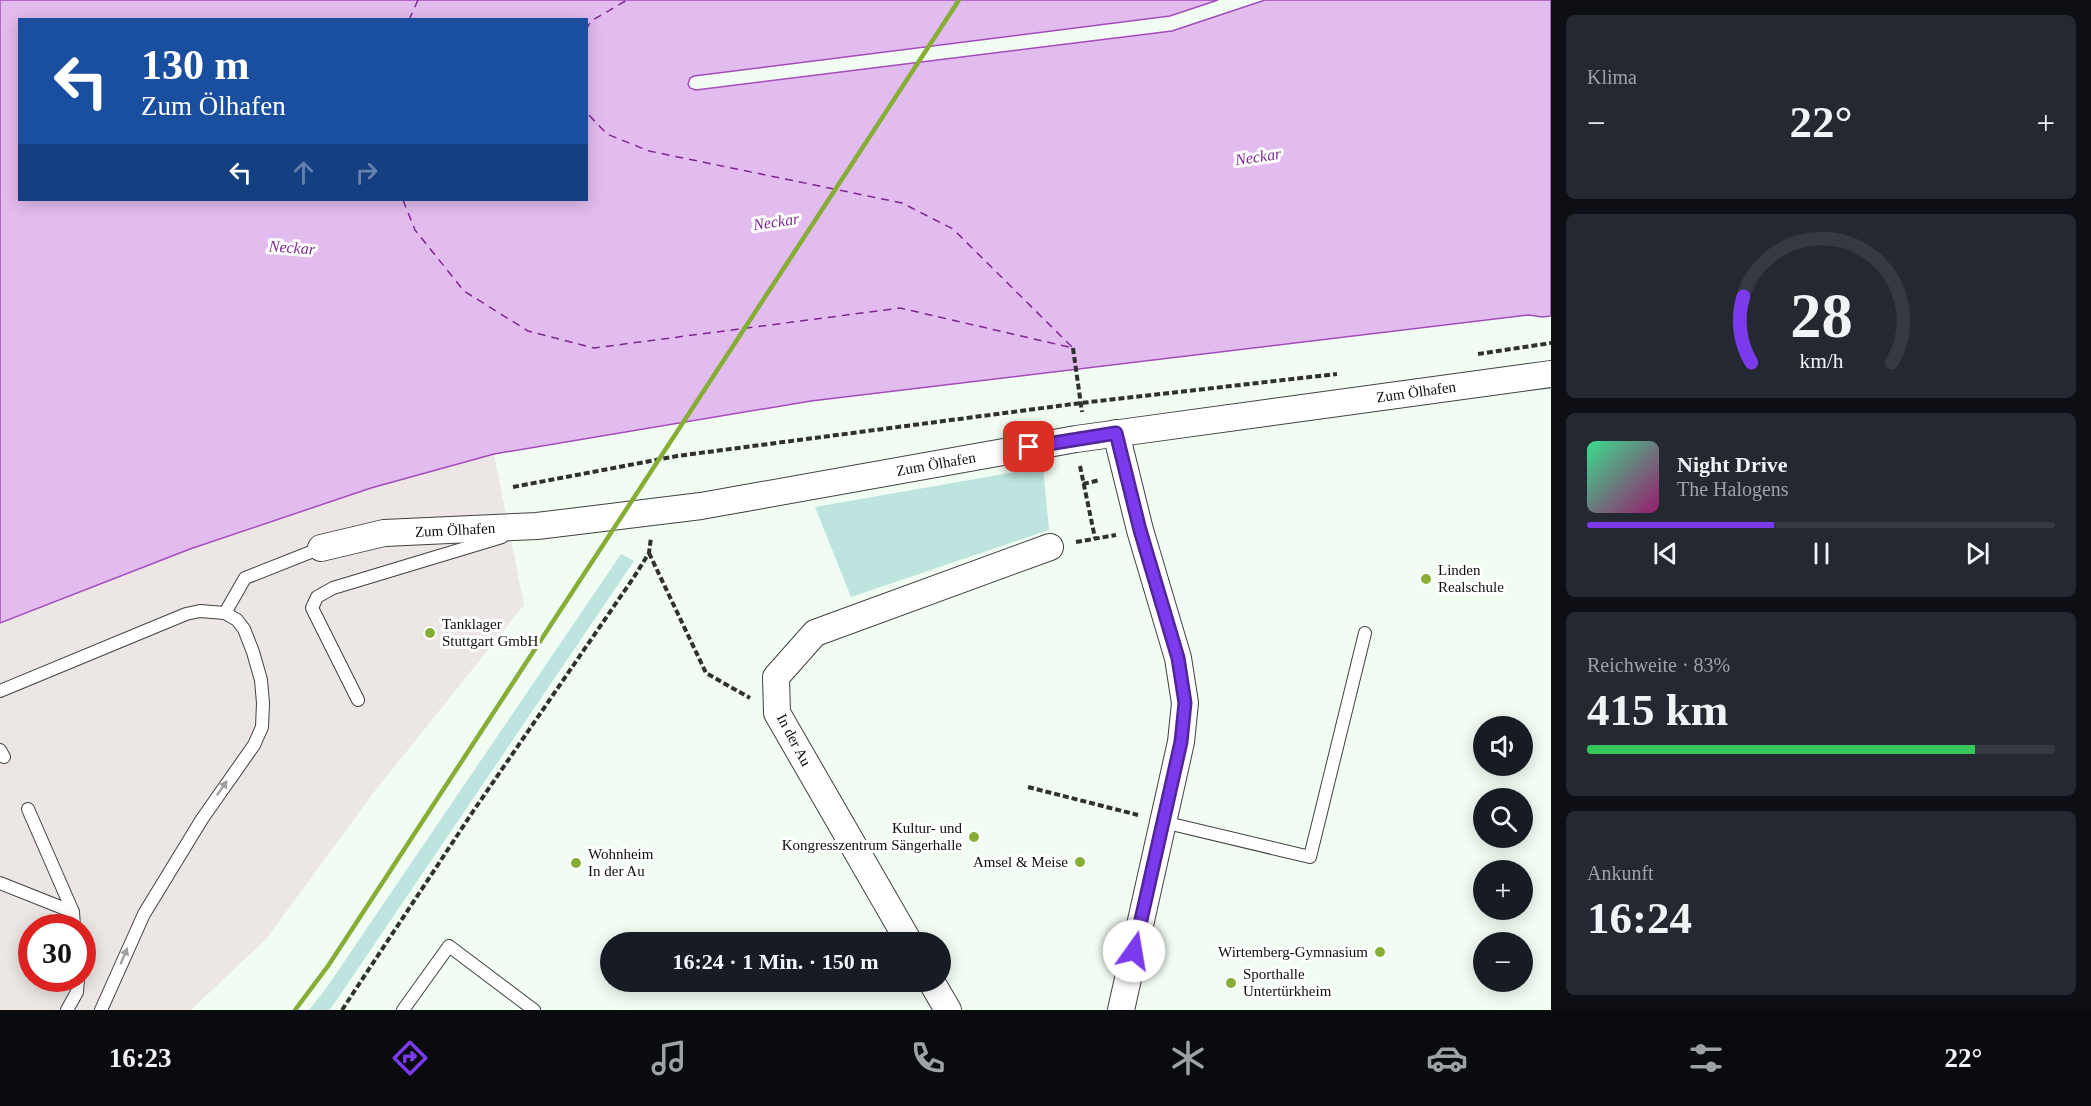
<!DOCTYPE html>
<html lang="de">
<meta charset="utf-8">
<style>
body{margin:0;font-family:"Times New Roman",serif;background:#242831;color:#f1f3f6;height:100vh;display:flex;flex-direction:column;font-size:22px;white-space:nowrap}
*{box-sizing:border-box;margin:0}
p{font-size:20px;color:#9ea1a6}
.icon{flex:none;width:33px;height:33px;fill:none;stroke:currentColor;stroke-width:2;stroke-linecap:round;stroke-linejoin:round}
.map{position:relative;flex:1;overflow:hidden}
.sheet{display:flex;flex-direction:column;gap:15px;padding:15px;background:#0d0f14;width:540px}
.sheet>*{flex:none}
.banner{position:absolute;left:18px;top:18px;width:570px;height:183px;border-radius:0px;box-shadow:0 3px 15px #0003;background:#1a4fa0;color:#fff;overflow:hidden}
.buttons{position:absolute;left:1473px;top:716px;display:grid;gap:12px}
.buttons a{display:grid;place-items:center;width:60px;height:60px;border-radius:50%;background:#171b24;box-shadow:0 3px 15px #0003;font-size:30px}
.speed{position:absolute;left:18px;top:914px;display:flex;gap:12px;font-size:30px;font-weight:700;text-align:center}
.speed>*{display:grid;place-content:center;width:78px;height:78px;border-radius:50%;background:#171b24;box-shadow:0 3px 15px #0003;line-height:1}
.speed .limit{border:9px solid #d22;background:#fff;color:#111}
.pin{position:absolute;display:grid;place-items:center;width:51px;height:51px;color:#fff;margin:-26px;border-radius:12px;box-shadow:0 3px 9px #0006}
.me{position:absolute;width:66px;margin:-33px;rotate:13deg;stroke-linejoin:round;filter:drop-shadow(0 0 4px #0008)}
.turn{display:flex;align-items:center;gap:21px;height:126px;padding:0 24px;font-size:27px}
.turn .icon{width:78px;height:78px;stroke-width:2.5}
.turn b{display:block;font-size:42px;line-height:51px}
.lanes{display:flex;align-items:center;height:57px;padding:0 24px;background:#0003;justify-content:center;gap:30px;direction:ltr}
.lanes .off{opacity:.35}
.big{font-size:45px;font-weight:600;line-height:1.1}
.sheet .card{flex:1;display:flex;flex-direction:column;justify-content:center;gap:9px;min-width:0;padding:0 21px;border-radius:9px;background:#242831}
.sheet .dial{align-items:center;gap:0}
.dial svg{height:156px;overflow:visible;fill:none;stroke:#363941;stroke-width:7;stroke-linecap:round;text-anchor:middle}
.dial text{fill:#f1f3f6;stroke:none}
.song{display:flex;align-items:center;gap:18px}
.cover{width:72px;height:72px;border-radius:9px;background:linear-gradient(135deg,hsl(150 70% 55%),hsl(320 70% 35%))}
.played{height:6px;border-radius:3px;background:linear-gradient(90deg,#7c3aed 40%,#363941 40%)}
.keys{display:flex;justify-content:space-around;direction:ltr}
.heat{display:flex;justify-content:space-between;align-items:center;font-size:33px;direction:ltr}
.charge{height:9px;border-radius:4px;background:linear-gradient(90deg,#34c759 83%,#363941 0)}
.trip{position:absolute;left:600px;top:932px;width:351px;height:60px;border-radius:30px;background:#171b24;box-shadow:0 3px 15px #0003;font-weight:600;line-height:60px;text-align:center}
.tabs{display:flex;height:96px;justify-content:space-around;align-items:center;background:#090b0e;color:#9ea1a6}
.tabs .icon{width:42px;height:42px}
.tabs .active{color:#7c3aed}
.tabs b{font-size:27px;color:#f1f3f6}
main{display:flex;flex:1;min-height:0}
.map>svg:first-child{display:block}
</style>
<main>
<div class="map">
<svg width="1551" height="1010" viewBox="0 0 1551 1010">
<rect width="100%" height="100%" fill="#f1fdf3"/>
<path fill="#ece6e4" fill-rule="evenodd" d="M 494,454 L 524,605 L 374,792 L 267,938 L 191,1010 L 0,1010 L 0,623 L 190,549 L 371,488 ZM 32,927 L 82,927 L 82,978 L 32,978 Z"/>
<g fill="#bee4df">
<polygon points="1043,467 1049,530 851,597 815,507"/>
<polygon points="621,554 634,561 338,998 329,1010 309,1010 327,987"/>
</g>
<path fill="#e2bbef" stroke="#a44bbd" stroke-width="1.5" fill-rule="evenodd" d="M 0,0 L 1218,0 L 1170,16 L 694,76 L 690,78 L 688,84 L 690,88 L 696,90 L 1172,31 L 1265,0 L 1551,0 L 1551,316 L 1542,317 L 1529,315 L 811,401 L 494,454 L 371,488 L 190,549 L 0,623 ZM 20,20 L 586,20 L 586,200 L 20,200 Z"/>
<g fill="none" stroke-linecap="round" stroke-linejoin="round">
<g stroke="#7e2692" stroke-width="1.5" stroke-dasharray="8 6" stroke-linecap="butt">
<polyline points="409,20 418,0"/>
<polyline points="586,30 591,21 627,0"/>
<polyline points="403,200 415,230 464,291 528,331 594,348 900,308 1073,348 953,229 902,203 649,151 607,134 586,112"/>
</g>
<defs>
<g id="lane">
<polyline points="0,691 186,614 200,611 225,613 245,578 321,548"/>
<polyline points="358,700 312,608 317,597 333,588 502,537"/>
<polyline points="0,750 4,757"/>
<polyline points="28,809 73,912"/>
<polyline points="1163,822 1310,857 1365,633"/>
<polyline points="0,883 73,912 74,927"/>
<polyline points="67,1010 77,992 78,978"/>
<polyline points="101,1010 144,914 202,819 254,745 262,727 263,703 261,680 253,652 244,629 237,620 225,613"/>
<polyline points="403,1010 449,946 534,1010"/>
</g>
<g id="street">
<polyline points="1116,433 1140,530 1178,658 1185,703 1181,742 1121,1010"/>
<polyline points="321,548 384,533 537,526 701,506 1076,439 1551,374"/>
<polyline points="909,942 777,713 776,677 815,633 1050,547"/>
<polyline points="931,981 948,1010"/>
</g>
</defs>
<use href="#lane" stroke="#414141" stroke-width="14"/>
<use href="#street" stroke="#414141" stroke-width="28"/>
<g stroke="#303030" stroke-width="4" stroke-dasharray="6 3" stroke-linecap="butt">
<polyline points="1073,348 1082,412"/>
<polyline points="1478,354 1551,343"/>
<polyline points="1080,466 1095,538"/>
<polyline points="1083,484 1100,480"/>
<polyline points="513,487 677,456 1081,403 1337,374"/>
<polyline points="1076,542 1116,535"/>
<polyline points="649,553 706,673 750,698"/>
<polyline points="1028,787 1138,815"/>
<polyline points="342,1010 474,810 634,577 649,553 651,537"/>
</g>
<use href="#lane" stroke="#fff" stroke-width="12"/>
<use href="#street" stroke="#fff" stroke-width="26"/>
<polyline stroke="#86ae36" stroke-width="4.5" points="295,1010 328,966 959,0"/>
</g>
<defs><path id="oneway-solid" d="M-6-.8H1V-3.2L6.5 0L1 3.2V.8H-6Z" transform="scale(1.5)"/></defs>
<g fill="#9f9f9f">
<use href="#oneway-solid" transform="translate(222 788) rotate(-55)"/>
<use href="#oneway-solid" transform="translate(124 956) rotate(-67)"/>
</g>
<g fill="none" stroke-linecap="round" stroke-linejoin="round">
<defs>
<polyline id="route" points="1029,447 1116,433 1140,530 1178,658 1185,703 1181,742 1134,951"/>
</defs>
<use href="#route" stroke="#51269a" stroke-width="15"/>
<use href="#route" stroke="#7c3aed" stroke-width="10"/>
</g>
<g fill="#86ae36" stroke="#fff" stroke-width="2">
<circle cx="1426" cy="579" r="6"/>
<circle cx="430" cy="633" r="6"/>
<circle cx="974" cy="837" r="6"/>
<circle cx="1080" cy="862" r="6"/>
<circle cx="576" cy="863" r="6"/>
<circle cx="1380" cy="952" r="6"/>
<circle cx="1231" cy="983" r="6"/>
</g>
<g text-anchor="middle" stroke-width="6" stroke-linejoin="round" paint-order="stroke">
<g font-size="15" fill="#0e0e0e" stroke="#fff">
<text transform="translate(1416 392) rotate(-8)" y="5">Zum Ölhafen</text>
<text transform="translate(936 464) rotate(-10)" y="5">Zum Ölhafen</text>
<text transform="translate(455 530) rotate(-3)" y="5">Zum Ölhafen</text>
<text transform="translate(794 740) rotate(62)" y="5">In der Au</text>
</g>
<g font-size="15" fill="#0e0e0e" stroke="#fff" text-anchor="start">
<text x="1438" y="575">Linden<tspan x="1438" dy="17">Realschule</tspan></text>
<text x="442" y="629">Tanklager<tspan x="442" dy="17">Stuttgart GmbH</tspan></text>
<text x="962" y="833" text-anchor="end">Kultur- und<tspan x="962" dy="17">Kongresszentrum Sängerhalle</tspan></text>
<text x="588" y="859">Wohnheim<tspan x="588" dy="17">In der Au</tspan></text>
<text x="1068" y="867" text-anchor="end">Amsel &amp; Meise</text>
<text x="1368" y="957" text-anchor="end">Wirtemberg-Gymnasium</text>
<text x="1243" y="979">Sporthalle<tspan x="1243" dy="17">Untertürkheim</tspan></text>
</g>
<g font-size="16" font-style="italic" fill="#7e2692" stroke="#fff">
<text transform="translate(1258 156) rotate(-8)" y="6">Neckar</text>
<text transform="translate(776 221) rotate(-8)" y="6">Neckar</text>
<text transform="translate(292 247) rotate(4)" y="6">Neckar</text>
</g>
</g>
</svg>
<div class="buttons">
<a><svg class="icon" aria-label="sound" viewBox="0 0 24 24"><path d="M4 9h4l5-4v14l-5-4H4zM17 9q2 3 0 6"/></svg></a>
<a><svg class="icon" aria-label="search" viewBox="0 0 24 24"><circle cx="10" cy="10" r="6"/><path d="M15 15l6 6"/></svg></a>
<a>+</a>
<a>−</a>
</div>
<div class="speed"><div class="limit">30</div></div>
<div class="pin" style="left:1029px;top:447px;background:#d93025"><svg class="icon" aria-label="arrive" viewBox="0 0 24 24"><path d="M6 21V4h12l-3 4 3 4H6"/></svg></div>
<svg class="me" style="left:1134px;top:951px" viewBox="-20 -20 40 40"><circle r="19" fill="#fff"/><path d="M0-13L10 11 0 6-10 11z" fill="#7c3aed"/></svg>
<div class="trip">16:24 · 1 Min. · 150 m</div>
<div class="banner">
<div class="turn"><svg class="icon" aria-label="left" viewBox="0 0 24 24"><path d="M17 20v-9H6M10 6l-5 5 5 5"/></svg><div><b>130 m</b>Zum Ölhafen</div></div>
<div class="lanes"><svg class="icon" aria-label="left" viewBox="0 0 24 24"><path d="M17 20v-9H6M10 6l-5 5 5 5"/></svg><svg class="icon off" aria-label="ahead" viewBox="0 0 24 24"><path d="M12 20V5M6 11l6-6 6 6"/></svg><svg class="icon off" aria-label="right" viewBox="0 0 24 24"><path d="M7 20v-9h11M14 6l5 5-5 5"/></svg></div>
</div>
</div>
<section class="sheet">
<div class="card"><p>Klima</p>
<div class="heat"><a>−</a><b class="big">22°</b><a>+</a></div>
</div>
<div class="card dial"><svg viewBox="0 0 100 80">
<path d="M14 69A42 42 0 1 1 86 69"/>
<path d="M14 69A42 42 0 0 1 10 35" stroke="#7c3aed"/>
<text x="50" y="56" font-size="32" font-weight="700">28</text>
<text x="50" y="72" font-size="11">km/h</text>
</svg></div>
<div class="card">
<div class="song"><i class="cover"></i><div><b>Night Drive</b><p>The Halogens</p></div></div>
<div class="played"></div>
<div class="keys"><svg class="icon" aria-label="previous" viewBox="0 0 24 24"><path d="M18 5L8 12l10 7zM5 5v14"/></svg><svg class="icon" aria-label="pause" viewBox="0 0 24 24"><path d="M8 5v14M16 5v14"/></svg><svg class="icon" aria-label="next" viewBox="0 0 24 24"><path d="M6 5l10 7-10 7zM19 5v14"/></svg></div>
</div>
<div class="card"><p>Reichweite · 83%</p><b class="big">415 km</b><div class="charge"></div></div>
<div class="card"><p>Ankunft</p><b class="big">16:24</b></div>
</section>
</main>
<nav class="tabs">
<b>16:23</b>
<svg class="icon active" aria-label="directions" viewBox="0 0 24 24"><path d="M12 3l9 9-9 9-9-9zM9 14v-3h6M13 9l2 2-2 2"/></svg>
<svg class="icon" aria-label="music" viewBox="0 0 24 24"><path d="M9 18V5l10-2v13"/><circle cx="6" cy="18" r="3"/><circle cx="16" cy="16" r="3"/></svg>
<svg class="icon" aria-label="phone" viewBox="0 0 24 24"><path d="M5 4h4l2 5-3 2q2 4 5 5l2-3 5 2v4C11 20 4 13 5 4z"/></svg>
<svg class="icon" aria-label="climate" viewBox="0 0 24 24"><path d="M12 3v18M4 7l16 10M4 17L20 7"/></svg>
<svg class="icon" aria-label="car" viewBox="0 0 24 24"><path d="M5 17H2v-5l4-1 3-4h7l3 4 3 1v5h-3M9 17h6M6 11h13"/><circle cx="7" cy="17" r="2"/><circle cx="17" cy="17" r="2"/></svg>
<svg class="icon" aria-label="filters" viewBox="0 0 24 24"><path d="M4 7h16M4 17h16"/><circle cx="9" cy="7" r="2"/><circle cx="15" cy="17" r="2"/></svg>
<b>22°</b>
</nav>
